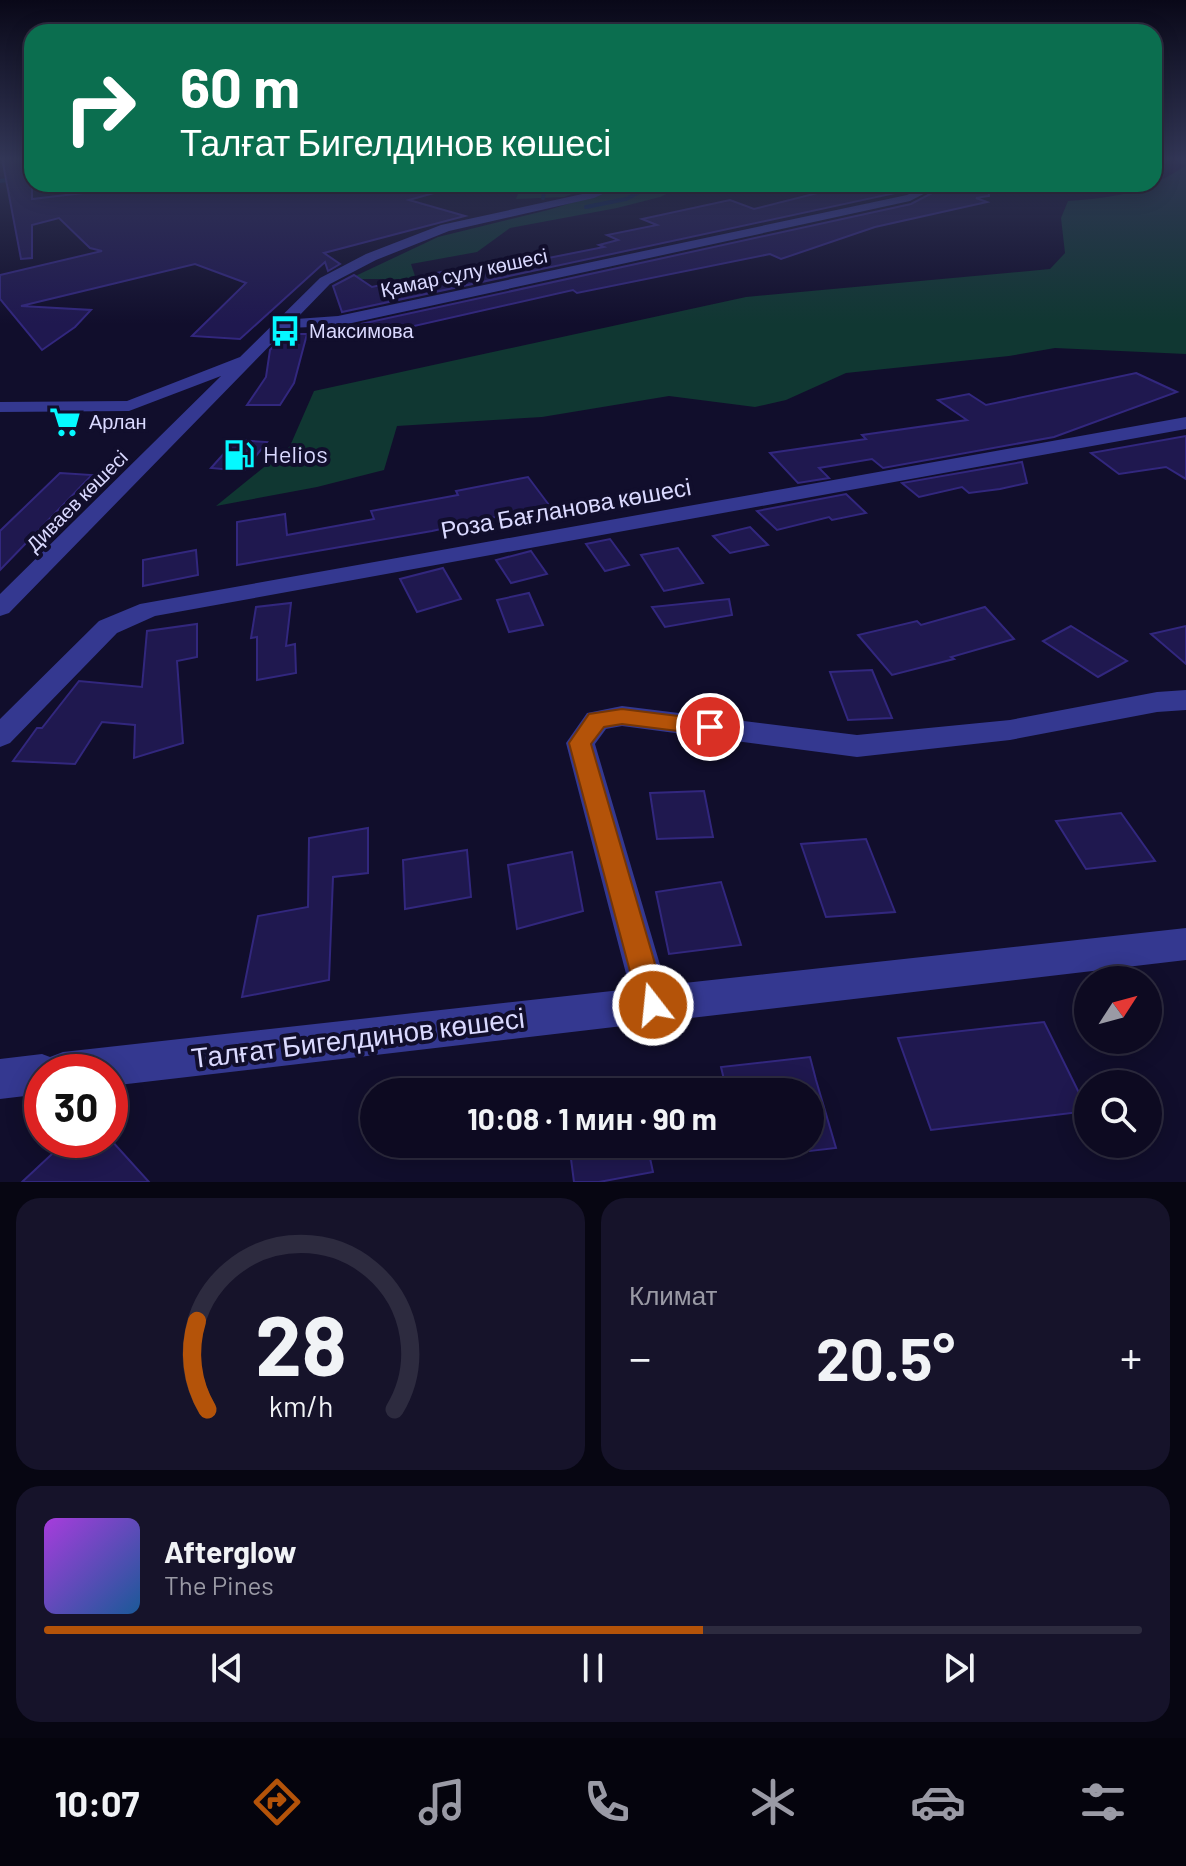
<!DOCTYPE html>
<html lang="ru">
<meta charset="utf-8">
<style>
body{margin:0;font-family:Barlow,sans-serif;background:#16132a;color:#f1f3f6;height:100vh;display:flex;flex-direction:column;font-size:30px;white-space:nowrap}
*{box-sizing:border-box;margin:0}
p{font-size:26px;color:#9a9aa5}
.icon{flex:none;width:44px;height:44px;fill:none;stroke:currentColor;stroke-width:2;stroke-linecap:round;stroke-linejoin:round}
.map{position:relative;height:1182px;overflow:hidden}
.details{display:flex;flex-direction:column;gap:16px;padding:16px;background:#070612;flex:1}
.details>*{flex:none}
.top-card{position:absolute;left:24px;top:24px;width:1138px;height:168px;border-radius:24px;box-shadow:0 4px 20px #0003,0 0 0 2px #2d2b3f;background:#0b6e4f;color:#fff;overflow:hidden}
.needle{width:52px;rotate:54deg}
.tools{position:absolute;left:1074px;top:966px;display:grid;gap:16px}
.tools a{display:grid;place-items:center;width:88px;height:88px;border-radius:50%;background:#0d0a21;box-shadow:0 4px 20px #0003,0 0 0 2px #2d2b3f;font-size:40px}
.speed{position:absolute;left:24px;top:1054px;display:flex;gap:16px;font-size:40px;font-weight:700;text-align:center}
.speed>*{display:grid;place-content:center;width:104px;height:104px;border-radius:50%;background:#0d0a21;box-shadow:0 4px 20px #0003,0 0 0 2px #2d2b3f;line-height:1}
.speed .limit{border:12px solid #d22;background:#fff;color:#111}
.pin{position:absolute;display:grid;place-items:center;width:68px;height:68px;color:#fff;margin:-34px;border:4px solid #fff;border-radius:50%;box-shadow:0 2px 8px #0007}
.me{position:absolute;width:88px;margin:-44px;rotate:344deg;stroke-linejoin:round;filter:drop-shadow(0 0 6px #0008)}
.turn{display:flex;align-items:center;gap:28px;height:168px;padding:0 24px;font-size:36px}
.turn .icon{width:104px;height:104px;stroke-width:2.5}
.turn b{display:block;font-size:56px;line-height:68px}
.big{font-size:60px;font-weight:700;line-height:1.1}
.details .widget{flex:1;display:flex;flex-direction:column;justify-content:center;gap:12px;min-width:0;padding:0 28px;border-radius:24px;background:#16132a}
.details .dial{align-items:center;gap:0}
.dial svg{height:208px;overflow:visible;fill:none;stroke:#2d2b3f;stroke-width:7;stroke-linecap:round;text-anchor:middle}
.dial text{fill:#f1f3f6;stroke:none}
.song{display:flex;align-items:center;gap:24px}
.cover{width:96px;height:96px;border-radius:12px;background:linear-gradient(135deg,hsl(280 70% 55%),hsl(210 70% 35%))}
.played{height:8px;border-radius:4px;background:linear-gradient(90deg,#b45309 60%,#2d2b3f 60%)}
.keys{display:flex;justify-content:space-around;direction:ltr}
.heat{display:flex;justify-content:space-between;align-items:center;font-size:44px;direction:ltr}
.details .tiles{flex:1;display:grid;gap:16px;grid-template-columns:1fr 1fr}
.widget:last-child{grid-column:span 2}
.trip{position:absolute;left:360px;top:1078px;width:464px;height:80px;border-radius:40px;background:#0d0a21;box-shadow:0 4px 20px #0003,0 0 0 2px #2d2b3f;font-weight:700;line-height:80px;text-align:center}
.tab-bar{display:flex;height:128px;justify-content:space-around;align-items:center;background:#05040d;color:#9a9aa5}
.tab-bar .icon{width:56px;height:56px}
.tab-bar .active{color:#b45309}
.tab-bar b{font-size:36px;color:#f1f3f6}
.map>svg:first-child{display:block}
</style>
<div class="map">
<svg width="1186" height="1182" viewBox="0 0 1186 1182">
<rect width="100%" height="100%" fill="#110e2c"/>
<g fill="#103732">
<path d="M 1173,158 L 1186,158 L 1186,354 L 1055,348 L 1009,356 L 846,373 L 786,400 L 755,407 L 669,396 L 542,417 L 397,426 L 384,470 L 317,487 L 216,506 L 290,446 L 314,391 L 746,297 L 1050,269 L 1065,253 L 1061,218 L 1068,201 C 1119,197 1141,194 1185,166 Z"/>
<polygon points="515,184 588,184 588,188 564,197 516,199 519,191"/>
<polygon points="634,184 687,184 660,197 617,208 510,228 477,252 411,264 416,279 349,279 438,237 548,210"/>
</g>
<g fill="none" stroke-linecap="round" stroke-linejoin="round">
<g stroke="#05254e" stroke-width="4">
<polyline points="0,181 32,177"/>
<polyline points="543,198 545,184"/>
<polyline points="586,207 626,199 655,184"/>
</g>
</g>
<g fill="#1f184f" stroke="#32277e" stroke-width="2">
<polygon points="2,158 32,158 32,199 159,184 440,184 441,191 409,200 465,216 324,253 340,264 328,271 325,262 240,339 192,336 246,283 195,264 21,306 91,310 75,327 42,350 0,299 0,275 102,251 90,248 59,218 32,225 32,258 21,259"/>
<polygon points="853,184 909,184 914,189 342,312 333,286 354,275 372,287 450,270 458,275 528,262 604,247 599,245 618,240 607,235 657,225 642,219 730,200 754,209"/>
<polygon points="934,184 988,184 989,196 976,198 987,202 875,227 781,259 770,254 577,293 573,290 379,334 376,332 350,335 347,327 911,204 936,191 938,187"/>
<polygon points="286,334 307,334 294,383 280,405 247,405 266,377 270,350"/>
<polygon points="1136,373 1177,392 1054,437 883,468 872,459 819,468 829,478 798,483 770,453 866,439 862,435 967,420 938,400 969,394 986,405"/>
<polygon points="1186,436 1186,479 1166,467 1119,474 1091,453"/>
<polygon points="236,440 267,442 244,471 211,468"/>
<polygon points="1022,462 1027,483 1000,489 969,493 962,487 919,497 902,483"/>
<polygon points="60,473 92,475 0,570 0,531"/>
<polygon points="528,477 549,505 432,531 237,565 237,522 285,514 287,535 374,519 371,511 458,495 456,491"/>
<polygon points="846,494 866,513 832,520 829,517 777,530 757,511"/>
<polygon points="750,527 768,545 730,553 713,536"/>
<polygon points="610,539 629,565 605,571 586,544"/>
<polygon points="678,548 703,583 664,591 641,555"/>
<polygon points="196,550 198,575 143,586 143,560"/>
<polygon points="531,551 547,574 511,583 496,560"/>
<polygon points="443,568 461,599 417,612 400,579"/>
<polygon points="529,593 543,625 509,632 497,600"/>
<polygon points="729,599 732,615 665,627 652,607"/>
<polygon points="291,603 286,646 295,644 296,673 257,680 257,637 251,638 256,607"/>
<polygon points="985,607 1014,639 951,657 954,659 892,675 858,635 917,621 921,625"/>
<polygon points="197,624 197,657 177,661 183,743 134,758 135,725 102,722 75,764 13,761 37,728 42,728 79,681 142,687 147,631"/>
<polygon points="1071,626 1127,661 1098,677 1043,641"/>
<polygon points="1186,626 1186,664 1151,634"/>
<polygon points="872,670 892,718 848,720 830,672"/>
<polygon points="704,791 713,837 657,839 650,793"/>
<polygon points="1121,813 1155,861 1086,869 1056,821"/>
<polygon points="368,828 368,873 333,877 329,980 242,997 258,916 308,907 309,838"/>
<polygon points="866,839 895,912 826,917 801,844"/>
<polygon points="467,850 471,897 405,909 403,860"/>
<polygon points="572,852 583,911 517,929 508,865"/>
<polygon points="721,882 741,945 669,954 656,892"/>
<polygon points="1044,1022 1088,1111 931,1130 898,1038"/>
<polygon points="810,1057 816,1080 836,1148 810,1151 810,1092 727,1092 721,1067"/>
<polygon points="67,1140 111,1140 149,1182 22,1182"/>
<polygon points="569,1144 647,1144 653,1172 599,1182 574,1182"/>
</g>
<g fill="none" stroke-linecap="round" stroke-linejoin="round">
<g fill="#343890" fill-rule="evenodd">
<polygon points="610,184 624,184 594,198 449,231 376,260 330,284 296,319 338,316 907,195 920,189 912,184 928,184 935,188 910,201 338,326 287,328 9,613 0,616 0,594 221,376 129,411 0,412 0,402 127,401 240,357 320,278 366,254 441,225 587,193"/>
<polygon points="1186,417 1186,429 155,616 117,633 10,743 0,747 0,719 99,621 140,604"/>
<polygon points="1186,690 1186,710 1157,712 1010,740 857,757 622,726 606,729 595,744 666,985 1186,928 1186,960 110,1086 110,1072 42,1072 42,1094 0,1099 0,1059 42,1054 50,1057 63,1052 630,989 566,743 587,713 622,706 857,735 1010,720 1157,692"/>
</g>
</g>
<linearGradient id="sky" x2="0" y2="1"><stop stop-color="#090818"/><stop offset="0.49" stop-color="#323656"/><stop offset="1" stop-color="#323656" stop-opacity="0"/></linearGradient>
<rect width="1186" height="324" fill="url(#sky)"/>
<polygon fill="#b45309" stroke="#753606" stroke-width="2" points="622,709 710,720 718,722 721,727 718,733 710,735 622,724 604,727 591,744 667,1005 663,1014 653,1018 643,1014 639,1005 569,743 589,714"/>
<defs>
<symbol id="bus-bare" viewBox="-9 -9 18 18"><path d="M-5-6H5V4H4V6H2V4H-2V6H-4V4H-5ZM-3.5-4V0h7V-4ZM-3.5 1.2v1.5H-2V1.2ZM2 1.2v1.5H3.5V1.2Z" fill="#05f9ff" stroke="#110e2c" stroke-width="2.5" paint-order="stroke"/></symbol>
<symbol id="supermarket-bare" viewBox="-9 -9 18 18"><path d="M-6-5.5h2.5l.6 2H6L4.5 2H-2.5L-4.4-4H-6ZM-1.5 3.2a1.3 1.3 0 1 0 .1 0ZM3 3.2a1.3 1.3 0 1 0 .1 0Z" fill="#05f9ff" stroke="#110e2c" stroke-width="2.5" paint-order="stroke"/></symbol>
<symbol id="fuel-bare" viewBox="-9 -9 18 18"><path d="M-5.5-6h7V0h2V4h1.3V-2.5L3-4.5l.8-.8L6-3V5H2.5V1h-1V6h-7ZM-4.2-4.7v3.2H.2V-4.7Z" fill="#05f9ff" stroke="#110e2c" stroke-width="2.5" paint-order="stroke"/></symbol>
</defs>
<g fill-rule="evenodd">
<use href="#bus-bare" x="263" y="309" width="44" height="44"/>
<use href="#supermarket-bare" x="43" y="400" width="44" height="44"/>
<use href="#fuel-bare" x="217" y="433" width="44" height="44"/>
</g>
<g text-anchor="middle" stroke-width="8" stroke-linejoin="round" paint-order="stroke">
<g font-size="20" fill="#dad9ff" stroke="#110e2c">
<text transform="translate(464 273) rotate(-12)" y="7">Қамар сұлу көшесі</text>
<text transform="translate(77 501) rotate(-45)" y="7">Диваев көшесі</text>
</g>
<g font-size="20" fill="#dad9ff" stroke="#110e2c" text-anchor="start">
<text x="309" y="338">Максимова</text>
<text x="89" y="429">Арлан</text>
</g>
<g font-size="24" fill="#dad9ff" stroke="#110e2c" text-anchor="start">
<text x="263" y="463">Helios</text>
</g>
<g font-size="24" fill="#dad9ff" stroke="#110e2c">
<text transform="translate(566 509) rotate(-10)" y="8">Роза Бағланова көшесі</text>
</g>
<g font-size="28" fill="#dad9ff" stroke="#110e2c">
<text transform="translate(358 1038) rotate(-7)" y="10">Талғат Бигелдинов көшесі</text>
</g>
</g>
</svg>
<div class="tools">
<a><svg class="needle" viewBox="-14 -14 28 28"><path d="M0-13l5 13h-10z" fill="#e53935"/><path d="M0 13l5-13h-10z" fill="#9a9aa5"/></svg></a>
<a><svg class="icon" aria-label="search" viewBox="0 0 24 24"><circle cx="10" cy="10" r="6"/><path d="M15 15l6 6"/></svg></a>
</div>
<div class="speed"><div class="limit">30</div></div>
<div class="pin" style="left:710px;top:727px;background:#d93025"><svg class="icon" aria-label="arrive" viewBox="0 0 24 24"><path d="M6 21V4h12l-3 4 3 4H6"/></svg></div>
<svg class="me" style="left:653px;top:1005px" viewBox="-20 -20 40 40"><circle r="17" fill="#b45309" stroke="#fff" stroke-width="3"/><path d="M0-11L8 9 0 5-8 9z" fill="#fff"/></svg>
<div class="trip">10:08 · 1 мин · 90 m</div>
<div class="top-card">
<div class="turn"><svg class="icon" aria-label="right" viewBox="0 0 24 24"><path d="M7 20v-9h11M14 6l5 5-5 5"/></svg><div><b>60 m</b>Талғат Бигелдинов көшесі</div></div>
</div>
</div>
<section class="details">
<div class="tiles">
<div class="widget dial"><svg viewBox="0 0 100 80">
<path d="M14 69A42 42 0 1 1 86 69"/>
<path d="M14 69A42 42 0 0 1 10 35" stroke="#b45309"/>
<text x="50" y="56" font-size="32" font-weight="700">28</text>
<text x="50" y="72" font-size="11">km/h</text>
</svg></div>
<div class="widget"><p>Климат</p>
<div class="heat"><a>−</a><b class="big">20.5°</b><a>+</a></div>
</div>
<div class="widget">
<div class="song"><i class="cover"></i><div><b>Afterglow</b><p>The Pines</p></div></div>
<div class="played"></div>
<div class="keys"><svg class="icon" aria-label="previous" viewBox="0 0 24 24"><path d="M18 5L8 12l10 7zM5 5v14"/></svg><svg class="icon" aria-label="pause" viewBox="0 0 24 24"><path d="M8 5v14M16 5v14"/></svg><svg class="icon" aria-label="next" viewBox="0 0 24 24"><path d="M6 5l10 7-10 7zM19 5v14"/></svg></div>
</div>
</div>
</section>
<nav class="tab-bar">
<b>10:07</b>
<svg class="icon active" aria-label="directions" viewBox="0 0 24 24"><path d="M12 3l9 9-9 9-9-9zM9 14v-3h6M13 9l2 2-2 2"/></svg>
<svg class="icon" aria-label="music" viewBox="0 0 24 24"><path d="M9 18V5l10-2v13"/><circle cx="6" cy="18" r="3"/><circle cx="16" cy="16" r="3"/></svg>
<svg class="icon" aria-label="phone" viewBox="0 0 24 24"><path d="M5 4h4l2 5-3 2q2 4 5 5l2-3 5 2v4C11 20 4 13 5 4z"/></svg>
<svg class="icon" aria-label="climate" viewBox="0 0 24 24"><path d="M12 3v18M4 7l16 10M4 17L20 7"/></svg>
<svg class="icon" aria-label="car" viewBox="0 0 24 24"><path d="M5 17H2v-5l4-1 3-4h7l3 4 3 1v5h-3M9 17h6M6 11h13"/><circle cx="7" cy="17" r="2"/><circle cx="17" cy="17" r="2"/></svg>
<svg class="icon" aria-label="filters" viewBox="0 0 24 24"><path d="M4 7h16M4 17h16"/><circle cx="9" cy="7" r="2"/><circle cx="15" cy="17" r="2"/></svg>
</nav>
